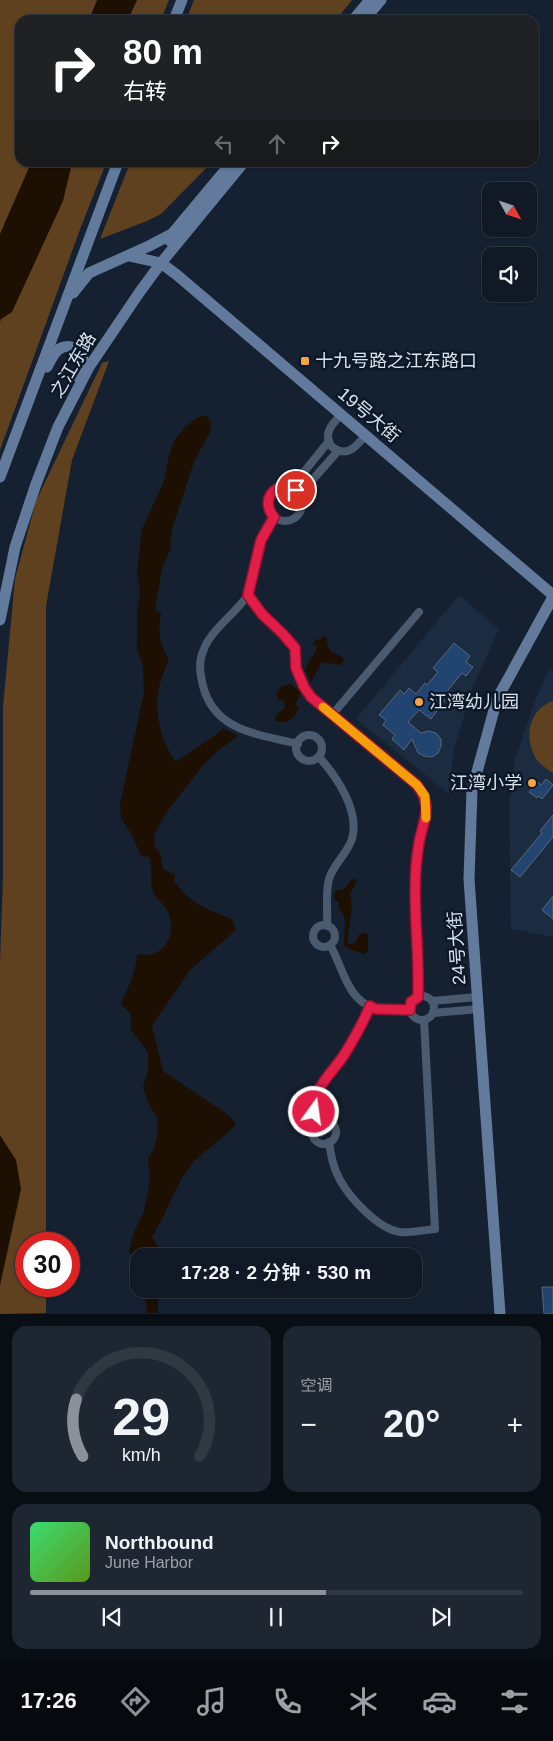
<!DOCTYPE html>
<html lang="zh">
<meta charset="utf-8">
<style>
body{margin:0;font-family:Arial,"Noto Sans SC",sans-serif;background:#1e2632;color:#f1f3f6;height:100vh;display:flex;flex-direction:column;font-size:19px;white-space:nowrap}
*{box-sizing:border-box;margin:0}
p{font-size:16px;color:#9ca0a7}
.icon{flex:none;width:28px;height:28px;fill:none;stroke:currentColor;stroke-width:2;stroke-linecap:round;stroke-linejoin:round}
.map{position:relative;height:1314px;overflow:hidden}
.side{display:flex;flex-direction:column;gap:12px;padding:12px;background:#090e14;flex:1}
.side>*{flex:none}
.guide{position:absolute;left:15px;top:15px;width:524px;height:152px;border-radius:15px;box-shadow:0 1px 4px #0004,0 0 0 1px #303842;background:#202124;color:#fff;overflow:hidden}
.needle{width:32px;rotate:130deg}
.tools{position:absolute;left:482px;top:182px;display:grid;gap:10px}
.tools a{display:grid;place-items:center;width:55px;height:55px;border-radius:10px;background:#101925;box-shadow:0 1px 4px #0004,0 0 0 1px #303842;font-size:25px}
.speed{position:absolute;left:15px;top:1232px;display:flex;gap:10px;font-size:25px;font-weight:700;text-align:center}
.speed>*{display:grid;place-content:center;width:65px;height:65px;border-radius:50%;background:#101925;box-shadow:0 1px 4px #0004,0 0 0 1px #303842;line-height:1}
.speed .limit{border:8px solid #d22;background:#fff;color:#111}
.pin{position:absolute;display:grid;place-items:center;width:42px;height:42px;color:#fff;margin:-21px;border:2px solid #fff;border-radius:50%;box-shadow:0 1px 5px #0007}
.me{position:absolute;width:55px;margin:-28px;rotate:14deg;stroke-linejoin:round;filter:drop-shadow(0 0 4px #0008)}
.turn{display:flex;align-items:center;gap:18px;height:105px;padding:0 25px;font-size:22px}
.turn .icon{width:65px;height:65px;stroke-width:2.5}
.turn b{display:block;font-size:35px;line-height:42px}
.lanes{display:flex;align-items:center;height:48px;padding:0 25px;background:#0003;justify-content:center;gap:25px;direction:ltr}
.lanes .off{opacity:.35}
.big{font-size:38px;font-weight:600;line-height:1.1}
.side .tile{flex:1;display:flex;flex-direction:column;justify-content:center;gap:8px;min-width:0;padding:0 18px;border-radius:15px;background:#1e2632}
.side .dial{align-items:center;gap:0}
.dial svg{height:130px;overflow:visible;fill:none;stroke:#303842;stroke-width:7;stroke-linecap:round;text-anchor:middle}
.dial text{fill:#f1f3f6;stroke:none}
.song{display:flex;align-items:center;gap:15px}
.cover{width:60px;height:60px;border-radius:8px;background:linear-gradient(135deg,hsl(140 70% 55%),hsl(90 70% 35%))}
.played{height:5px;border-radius:2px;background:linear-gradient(90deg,#8c9099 60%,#303842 60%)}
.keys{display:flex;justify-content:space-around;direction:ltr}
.heat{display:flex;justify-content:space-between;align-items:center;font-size:28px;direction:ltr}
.side .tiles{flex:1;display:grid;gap:12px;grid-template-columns:1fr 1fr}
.tile:last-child{grid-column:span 2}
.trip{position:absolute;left:130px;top:1248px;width:292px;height:50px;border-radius:15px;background:#101925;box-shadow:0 1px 4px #0004,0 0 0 1px #303842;font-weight:600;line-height:50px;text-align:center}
.tab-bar{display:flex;height:80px;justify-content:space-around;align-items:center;background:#060a0f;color:#9ca0a7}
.tab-bar .icon{width:35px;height:35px}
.tab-bar .on{color:#8c9099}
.tab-bar b{font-size:22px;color:#f1f3f6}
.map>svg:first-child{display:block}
</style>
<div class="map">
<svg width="553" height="1314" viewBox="0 0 553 1314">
<rect width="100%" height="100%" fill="#152131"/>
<g fill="#1b2b40">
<polygon points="459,595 499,629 474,684 454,749 449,794 356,719"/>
<polygon points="549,668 553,671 553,937 511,929 509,803 514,763 533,706"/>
</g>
<g fill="#5f411f">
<polygon points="0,0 169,0 161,20 20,20 20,162 106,163 79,232 0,450"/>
<polygon points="194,0 352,0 336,20 186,20"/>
<polygon points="130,163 130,162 211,163 161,214 147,221 100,239"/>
<polygon points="109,361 72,460 46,606 46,1244 26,1244 26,1286 46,1286 46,1313 0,1314 0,963 3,877 3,707 15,579 36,501 102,363"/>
<path d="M 553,701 L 553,773 C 547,769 539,764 535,757 C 524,737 529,709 553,701 Z"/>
</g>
<g fill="#1d0f02">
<polygon points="97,0 137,0 128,20 89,20"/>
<polygon points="31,163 72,163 63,201 12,312 1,319 0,322 0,234"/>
<path d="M 205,415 L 211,421 L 210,432 L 194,462 L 172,529 L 170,550 L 162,569 L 155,610 L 161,613 C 158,632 159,643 169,659 C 165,669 160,681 158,693 C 155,715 162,743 175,761 C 181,760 184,756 189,753 C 201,744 213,739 223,728 L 238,736 L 219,750 L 203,765 L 166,813 L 154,835 L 155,846 L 161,855 L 163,869 L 175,875 L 174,881 C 191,904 206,909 232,919 L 236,930 L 190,970 L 152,1026 L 163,1071 L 230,1116 L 236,1124 C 222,1141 201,1151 188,1169 C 173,1190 166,1216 152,1237 L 160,1250 L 149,1256 L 139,1256 L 139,1270 L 129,1251 L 134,1232 L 144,1211 L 148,1193 L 150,1177 L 148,1159 L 154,1148 L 158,1131 L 157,1117 L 149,1105 L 143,1087 L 148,1071 L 148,1052 L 131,1030 L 131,1014 L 121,1004 C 128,987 136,973 137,954 C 140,954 145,955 148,955 C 170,952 176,927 167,910 C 163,903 155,898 153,891 C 149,883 154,870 149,857 L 141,856 L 132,835 L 121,818 L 120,804 L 144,692 L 143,666 L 137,649 L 137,616 L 140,591 L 137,573 L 142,529 L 164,481 L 168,459 L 174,441 L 185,427 L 197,418 Z"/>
<polygon points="325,635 330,651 344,658 341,665 322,662 311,682 305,669 316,650 317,646 312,644 316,639 320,640"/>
<path d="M 290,684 L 301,692 L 295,705 L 299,707 C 295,719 287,724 275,721 L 277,714 L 284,709 L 285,704 L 283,700 L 279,701 L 276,694 L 281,687 Z"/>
<path d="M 352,879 L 355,879 L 357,881 L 350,894 C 355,910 347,926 348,943 L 350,944 L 355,943 L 360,933 L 365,933 L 368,935 L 368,951 L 364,954 L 347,948 L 344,945 L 345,921 L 344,916 L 339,909 L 339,903 L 335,900 L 333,895 L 337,890 L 344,889 Z"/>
<polygon points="0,1135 16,1160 21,1189 0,1285"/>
<polygon points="144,1289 158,1289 158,1313 147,1313"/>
</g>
<g fill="#214471" stroke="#59677a">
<polygon points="454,643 470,656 466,662 473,667 466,676 462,673 448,690 451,692 431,719 419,710 408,722 421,733 429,731 436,733 441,739 441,746 438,753 432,757 424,756 418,753 412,739 404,750 392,739 395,735 383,725 386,720 379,715 400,690 404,694 409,688 416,694 425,683 427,685 438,672 433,668"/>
<polygon points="546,779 553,785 542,799 539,796 537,798 529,792 538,782 541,785"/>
<polygon points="553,815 553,837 520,877 511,870 542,833 540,831"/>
<polygon points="553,896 553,919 542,910"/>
<polygon points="542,1287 553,1287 553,1314 544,1314"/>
</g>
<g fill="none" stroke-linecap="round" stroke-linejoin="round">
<g stroke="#4b5b6f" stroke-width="8">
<path d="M 341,414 C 336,421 327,428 328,438 C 329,449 343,455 352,449 C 357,446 362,439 366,435"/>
<circle cx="285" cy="504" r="17"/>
<polyline points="291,488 329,441"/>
<polyline points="300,494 338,451"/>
<path d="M 274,517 C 270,525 264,533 261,541 C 256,554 253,586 247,596 C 237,612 210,631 204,649 C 198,662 200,673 203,686 C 215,732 259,734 298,744"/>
<polyline points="248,595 263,614 283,634 295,648 296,668 304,687 311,697 332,715 419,612"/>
<path d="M 332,715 L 417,785 C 434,808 423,819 419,843 C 410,894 420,946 418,997"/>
<circle cx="309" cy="748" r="13"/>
<path d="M 319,757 C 337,777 360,811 352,839 C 347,854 333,865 329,879 C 325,894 328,910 327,926"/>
<circle cx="324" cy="936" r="11"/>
<path d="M 330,945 C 343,967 347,1000 374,1008 C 385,1011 399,1010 410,1010"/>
<circle cx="422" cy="1008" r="12"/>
<polyline points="432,1001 477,997"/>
<polyline points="433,1013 478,1009"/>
<circle cx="324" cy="1132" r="12"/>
<polyline points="318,1122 314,1112 313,1103 319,1090 354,1039 370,1006"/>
<path d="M 329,1142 C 331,1155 333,1168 340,1180 C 350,1198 378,1229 400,1232 C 411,1233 424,1230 435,1229 L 424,1020"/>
</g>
<g stroke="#627b9c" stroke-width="11">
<polyline points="174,20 182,0"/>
<polyline points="353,20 370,0"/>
<polyline points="364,20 381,0"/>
<polyline points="170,241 172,234 232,162"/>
<polyline points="129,256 161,263 177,275 553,595"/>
<polyline points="73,293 89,273 149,246 172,234"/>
<path d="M 47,367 C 50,362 53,354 58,350 C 67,342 84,349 83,362 C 82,367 79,372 77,376"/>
<polyline points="0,477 118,162"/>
<polyline points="0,620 15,547 36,484 58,427 89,367 139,293 161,263 244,162"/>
<polyline points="500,1314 469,879 472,790 497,699 553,597"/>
</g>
</g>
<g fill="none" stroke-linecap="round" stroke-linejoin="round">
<defs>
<path id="route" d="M 296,490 C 276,479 259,500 274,517 L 261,540 L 248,595 L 262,614 L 283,634 L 295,648 L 296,668 L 304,687 L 311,697 L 417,785 C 434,808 423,819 419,843 C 410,894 420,945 418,997 L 411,1002 L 410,1010 L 376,1009 L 370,1006 C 363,1023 354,1039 344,1055 C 333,1072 312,1089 314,1112"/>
</defs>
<use href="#route" stroke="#92132f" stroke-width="12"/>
<use href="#route" stroke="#e11d48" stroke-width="9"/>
<polyline stroke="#f59e0b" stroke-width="9" points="323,707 417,785 425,796 426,818"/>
</g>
<g fill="#f4a443" stroke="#0c1827" stroke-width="2">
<rect x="300" y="356" width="10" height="10" rx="2.5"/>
<circle cx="419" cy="702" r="5"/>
<circle cx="532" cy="783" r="5"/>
</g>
<g text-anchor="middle" stroke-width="5" stroke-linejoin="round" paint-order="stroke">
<g font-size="18" fill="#d9e2ec" stroke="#0c1827" text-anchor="start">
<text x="315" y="367">十九号路之江东路口</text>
<text x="429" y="708">江湾幼儿园</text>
<text x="522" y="789" text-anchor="end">江湾小学</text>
</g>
<g font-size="18" fill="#d9e2ec" stroke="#0c1827">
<text transform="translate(73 365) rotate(-60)" y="6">之江东路</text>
<text transform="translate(369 415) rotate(40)" y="6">19号大街</text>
<text transform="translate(457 948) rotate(-94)" y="6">24号大街</text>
</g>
</g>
</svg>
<div class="tools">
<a><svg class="needle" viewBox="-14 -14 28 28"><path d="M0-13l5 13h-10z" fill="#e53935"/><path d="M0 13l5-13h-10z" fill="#9ca0a7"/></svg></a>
<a><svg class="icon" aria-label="sound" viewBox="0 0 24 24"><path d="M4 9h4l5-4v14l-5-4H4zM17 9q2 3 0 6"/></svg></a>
</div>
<div class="speed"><div class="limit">30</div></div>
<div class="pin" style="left:296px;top:490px;background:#d93025"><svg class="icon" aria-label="arrive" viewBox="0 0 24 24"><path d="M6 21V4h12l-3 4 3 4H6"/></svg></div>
<svg class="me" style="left:314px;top:1112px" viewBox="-20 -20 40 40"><circle r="17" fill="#e11d48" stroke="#fff" stroke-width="3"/><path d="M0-11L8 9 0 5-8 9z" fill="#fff"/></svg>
<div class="trip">17:28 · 2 分钟 · 530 m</div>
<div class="guide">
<div class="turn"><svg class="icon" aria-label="right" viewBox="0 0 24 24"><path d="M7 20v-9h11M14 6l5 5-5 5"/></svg><div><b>80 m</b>右转</div></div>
<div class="lanes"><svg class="icon off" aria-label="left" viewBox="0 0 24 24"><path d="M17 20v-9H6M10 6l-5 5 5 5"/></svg><svg class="icon off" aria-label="ahead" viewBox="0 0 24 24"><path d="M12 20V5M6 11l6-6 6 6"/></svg><svg class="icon" aria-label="right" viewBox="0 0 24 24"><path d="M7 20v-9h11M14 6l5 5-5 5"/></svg></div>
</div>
</div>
<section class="side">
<div class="tiles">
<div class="tile dial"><svg viewBox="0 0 100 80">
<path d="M14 69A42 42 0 1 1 86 69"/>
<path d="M14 69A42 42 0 0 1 10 34" stroke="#8c9099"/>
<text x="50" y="56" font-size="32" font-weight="700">29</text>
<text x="50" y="72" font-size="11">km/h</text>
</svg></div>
<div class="tile"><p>空调</p>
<div class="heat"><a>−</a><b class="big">20°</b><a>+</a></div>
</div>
<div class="tile">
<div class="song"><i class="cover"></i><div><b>Northbound</b><p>June Harbor</p></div></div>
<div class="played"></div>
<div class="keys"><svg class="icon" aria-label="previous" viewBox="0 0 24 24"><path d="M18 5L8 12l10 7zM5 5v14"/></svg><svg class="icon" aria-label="pause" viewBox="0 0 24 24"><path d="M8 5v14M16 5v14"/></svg><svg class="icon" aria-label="next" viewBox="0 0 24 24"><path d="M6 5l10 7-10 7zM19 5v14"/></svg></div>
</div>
</div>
</section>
<nav class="tab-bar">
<b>17:26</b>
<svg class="icon on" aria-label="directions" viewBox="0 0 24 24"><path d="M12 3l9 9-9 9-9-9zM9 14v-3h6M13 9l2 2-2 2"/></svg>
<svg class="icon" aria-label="music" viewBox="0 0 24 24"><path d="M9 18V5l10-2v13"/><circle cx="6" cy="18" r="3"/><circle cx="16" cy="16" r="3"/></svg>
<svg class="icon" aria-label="phone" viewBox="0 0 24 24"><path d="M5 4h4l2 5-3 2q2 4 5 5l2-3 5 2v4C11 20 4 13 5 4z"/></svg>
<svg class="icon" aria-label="climate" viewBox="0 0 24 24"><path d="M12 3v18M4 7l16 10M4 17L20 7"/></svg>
<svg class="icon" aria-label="car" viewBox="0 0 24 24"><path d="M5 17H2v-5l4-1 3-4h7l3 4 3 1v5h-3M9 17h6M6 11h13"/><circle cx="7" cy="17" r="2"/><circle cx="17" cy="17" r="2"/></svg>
<svg class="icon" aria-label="filters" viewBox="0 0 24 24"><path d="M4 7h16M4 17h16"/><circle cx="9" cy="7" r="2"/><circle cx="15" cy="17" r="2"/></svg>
</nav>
